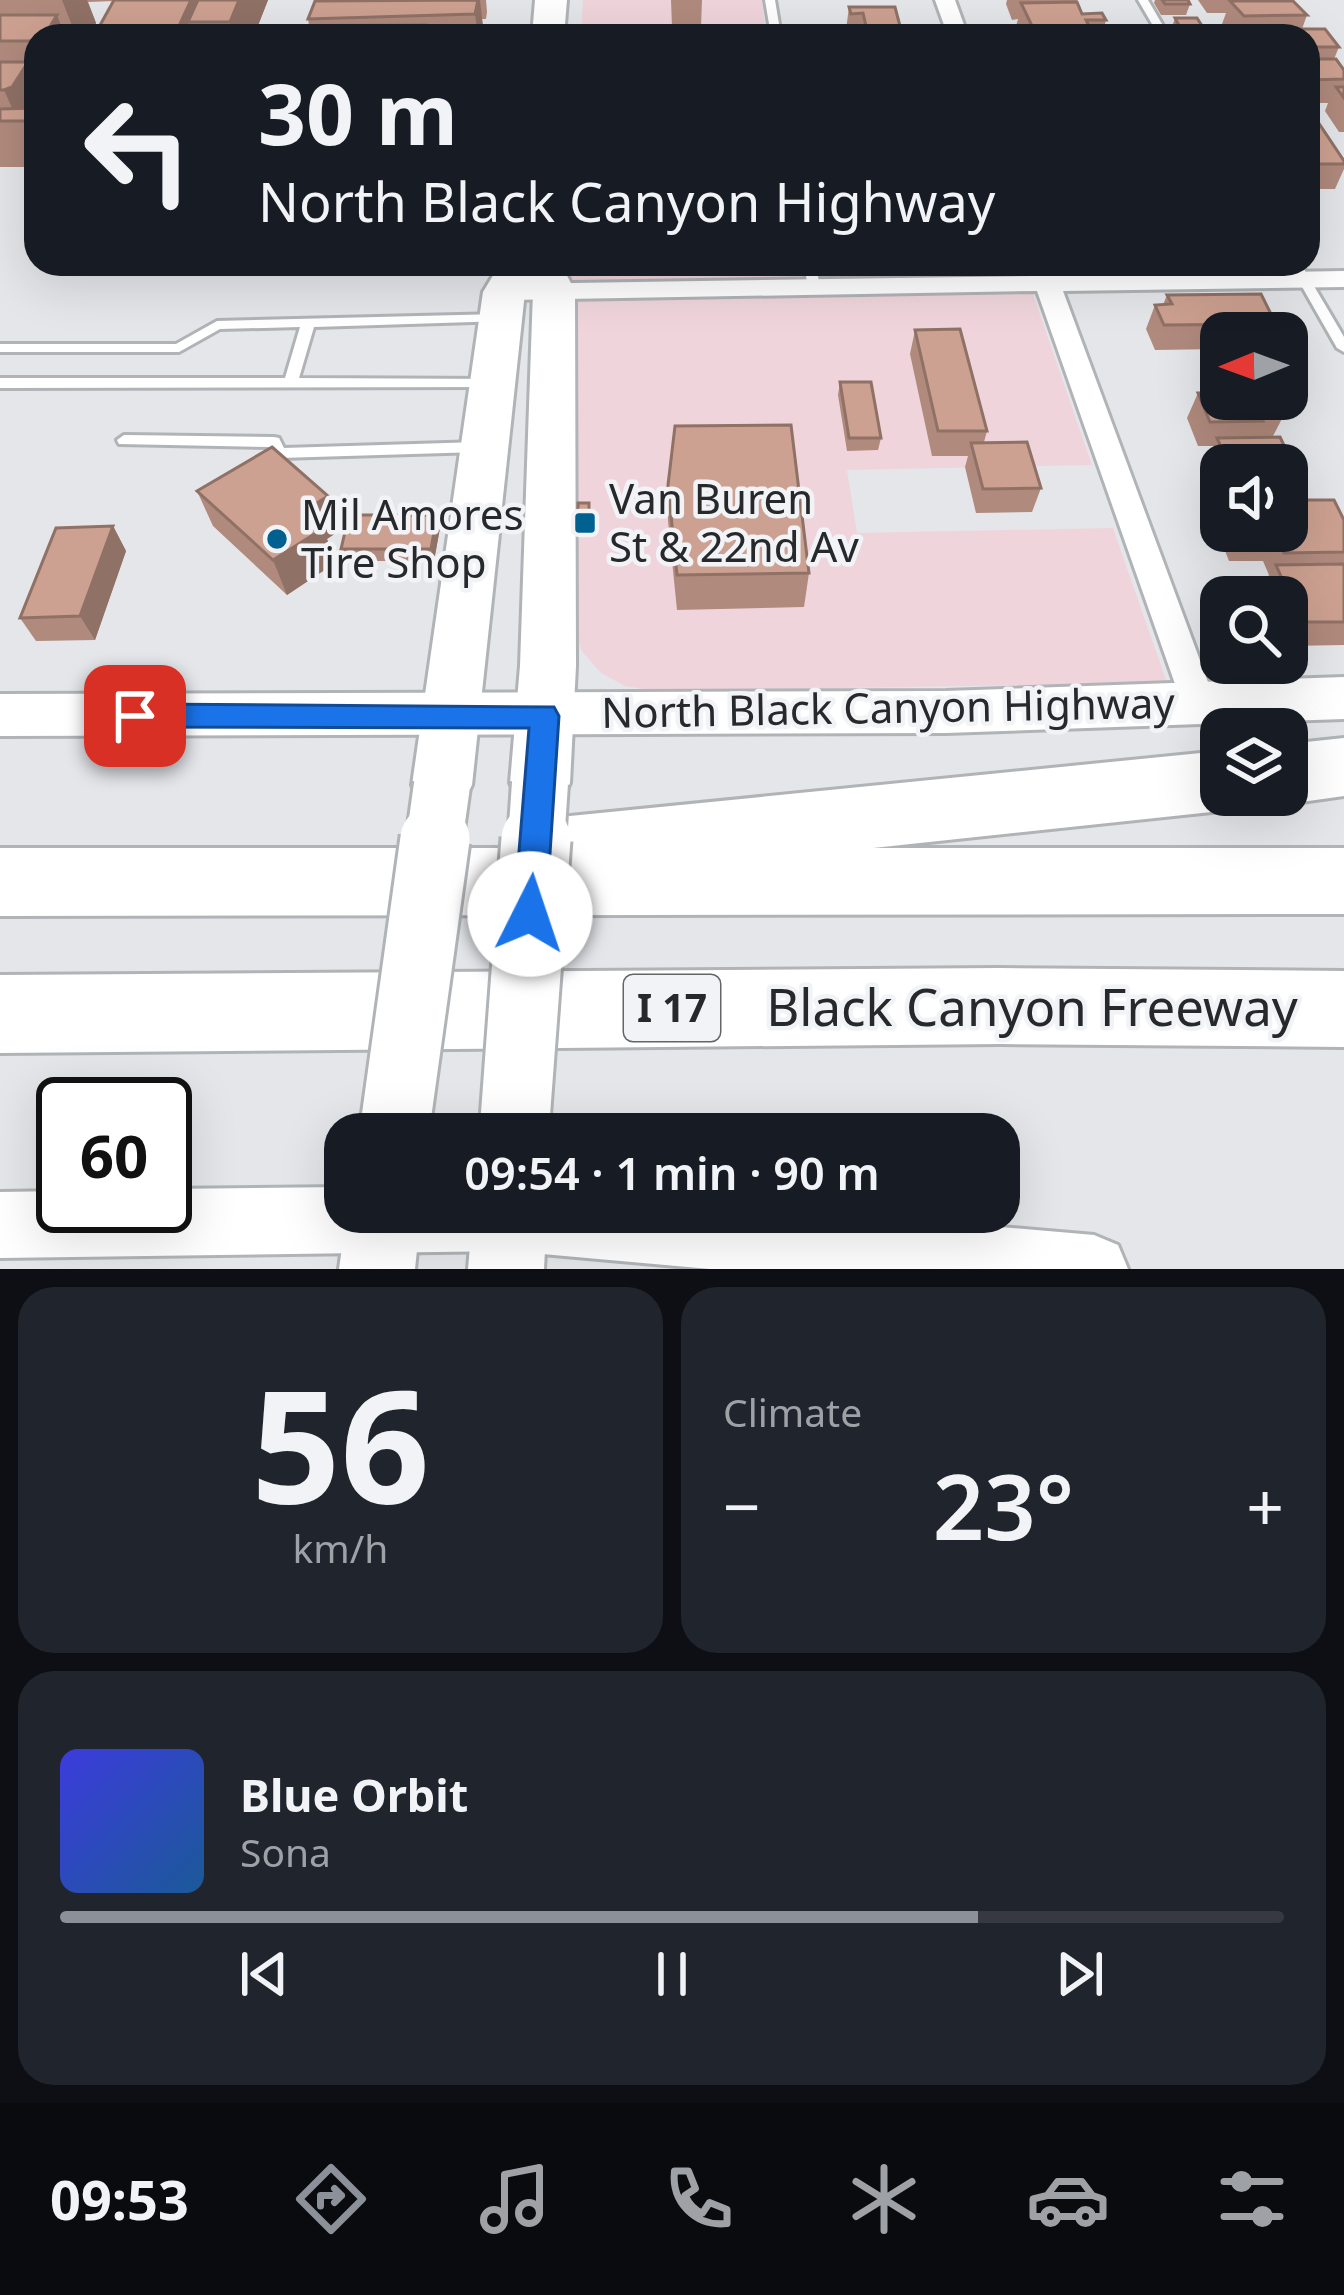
<!DOCTYPE html>
<meta charset="utf-8">
<style>
body{margin:0;font-family:"Noto Sans",sans-serif;background:#20242c;color:#f1f3f6;height:100vh;display:flex;flex-direction:column;font-size:45px;white-space:nowrap}
*{box-sizing:border-box;margin:0}
p{font-size:39px;color:#9ea1a6}
.icon{flex:none;width:66px;height:66px;fill:none;stroke:currentColor;stroke-width:2;stroke-linecap:round;stroke-linejoin:round}
.map{position:relative;height:1269px;overflow:hidden}
.panel{display:flex;flex-direction:column;gap:18px;padding:18px;background:#0d0f14;flex:1}
.panel>*{flex:none}
.banner{position:absolute;left:24px;top:24px;width:1296px;height:252px;border-radius:36px;box-shadow:0 12px 48px #0002;background:#171b24;color:#f1f3f6;overflow:hidden}
.needle{width:78px;rotate:269deg}
.tools{position:absolute;left:1200px;top:312px;display:grid;gap:24px}
.tools a{display:grid;place-items:center;width:108px;height:108px;border-radius:24px;background:#171b24;box-shadow:0 12px 48px #0002;font-size:60px}
.speed{position:absolute;left:36px;top:1077px;display:flex;gap:24px;font-size:60px;font-weight:700;text-align:center}
.speed>*{display:grid;place-content:center;width:156px;height:156px;border-radius:50%;background:#171b24;box-shadow:0 12px 48px #0002;line-height:1}
.speed .limit{border:6px solid #111;border-radius:18px;background:#fff;color:#111}
.pin{position:absolute;display:grid;place-items:center;width:102px;height:102px;color:#fff;margin:-51px;border-radius:24px;box-shadow:0 6px 18px #0006}
.me{position:absolute;width:132px;margin:-66px;rotate:4deg;stroke-linejoin:round;filter:drop-shadow(0 0 9px #0008)}
.turn{display:flex;align-items:center;gap:42px;height:252px;padding:0 36px;font-size:54px}
.turn .icon{width:156px;height:156px;stroke-width:2.5}
.turn b{display:block;font-size:84px;line-height:102px}
.big{font-size:90px;font-weight:600;line-height:1.1}
.panel .widget{flex:1;display:flex;flex-direction:column;justify-content:center;gap:18px;min-width:0;padding:0 42px;border-radius:36px;background:#20242c}
.panel .dial{align-items:center;gap:0}
.dial b{font-size:156px;line-height:1}
.song{display:flex;align-items:center;gap:36px}
.cover{width:144px;height:144px;border-radius:18px;background:linear-gradient(135deg,hsl(240 70% 55%),hsl(210 70% 35%))}
.played{height:12px;border-radius:6px;background:linear-gradient(90deg,#8c9099 75%,#363941 75%)}
.keys{display:flex;justify-content:space-around;direction:ltr}
.heat{display:flex;justify-content:space-between;align-items:center;font-size:66px;direction:ltr}
.panel .tiles{flex:1;display:grid;gap:18px;grid-template-columns:1fr 1fr}
.widget:last-child{grid-column:span 2}
.trip{position:absolute;left:324px;top:1113px;width:696px;height:120px;border-radius:36px;background:#171b24;box-shadow:0 12px 48px #0002;font-weight:600;line-height:120px;text-align:center}
.menu{display:flex;height:192px;justify-content:space-around;align-items:center;background:#090b0e;color:#9ea1a6}
.menu .icon{width:84px;height:84px}
.menu .on{color:#8c9099}
.menu b{font-size:54px;color:#f1f3f6}
.map>svg:first-child{display:block}
</style>
<div class="map">
<svg width="1344" height="1269" viewBox="0 0 1344 1269">
<rect width="100%" height="100%" fill="#e4e6ea"/>
<g fill="#efd5db">
<polygon points="583,0 762,0 766,36 581,36"/>
<polygon points="570,264 795,264 797,278 1026,274 1092,465 847,470 857,533 1113,528 1167,683 654,691 625,686 601,673 581,650 574,623 576,325"/>
</g>
<g fill="none" stroke-linecap="round" stroke-linejoin="round">
<defs>
<g id="lane">
<polygon points="765,0 775,0 781,36 771,36"/>
<polygon points="1138,0 1148,0 1169,36 1159,36"/>
<polygon points="804,264 816,264 820,288 819,291 809,291 808,288"/>
<polygon points="1289,264 1301,264 1344,337 1344,352 1337,348"/>
<polygon points="500,314 507,318 505,321 314,327 299,378 496,379 498,382 491,387 0,388 0,378 285,378 300,327 220,329 179,352 0,352 0,344 176,344 217,321"/>
<polygon points="124,435 274,437 279,438 284,448 479,442 486,447 479,452 280,458 275,457 269,447 119,444 117,440"/>
</g>
<g id="street">
<polygon points="935,0 955,0 968,36 948,36"/>
<polygon points="1030,264 1052,264 1057,276 1344,271 1344,287 1063,291 1215,701 1210,711 1198,715 1186,711 1181,701 1037,291 504,300 491,292 504,284 1032,276"/>
</g>
<g id="secondary">
<polygon points="1344,677 1344,719 946,733 0,736 0,694 946,691"/>
<polygon points="345,1187 345,1212 825,1212 1094,1235 1118,1245 1128,1269 710,1269 509,1251 0,1258 0,1192 63,1191 63,1206 165,1206 165,1189"/>
</g>
<g id="primary">
<polygon points="535,0 567,0 564,36 532,36"/>
<polygon points="500,264 561,264 575,291 576,666 570,783 561,801 540,809 519,801 510,783 520,666 533,291 530,284 525,292 472,785 463,803 442,811 421,803 412,785 483,292"/>
<polygon points="347,1212 421,1212 415,1269 339,1269"/>
<polygon points="473,1212 547,1212 544,1269 468,1269"/>
</g>
<g id="highway">
<polygon points="1344,738 1344,796 1287,804 1263,795 1287,795 1287,744"/>
<polygon points="1221,751 1221,795 1249,795 1245,802 1221,811 873,848 1344,848 1344,914 0,916 0,848 524,848 535,826 560,817"/>
<polygon points="1000,968 1344,971 1344,1047 1000,1044 0,1053 0,975"/>
</g>
</defs>
<use href="#lane" stroke="#b1b4b7" stroke-width="6"/>
<use href="#street" stroke="#b1b4b7" stroke-width="6"/>
<use href="#secondary" stroke="#b1b4b7" stroke-width="6"/>
<use href="#primary" stroke="#b1b4b7" stroke-width="6"/>
<use href="#highway" stroke="#b1b4b7" stroke-width="6"/>
<use href="#lane" fill="#fff" fill-rule="evenodd"/>
<use href="#street" fill="#fff" fill-rule="evenodd"/>
<use href="#secondary" fill="#fff" fill-rule="evenodd"/>
<use href="#primary" fill="#fff" fill-rule="evenodd"/>
<use href="#highway" fill="#fff" fill-rule="evenodd"/>
<defs>
<g id="primary-bridge-far1">
<polyline points="434,842 442,785"/>
<polyline points="536,842 540,783"/>
</g>
<g id="primary-bridge">
<polyline points="394,1134 435,839"/>
<polyline points="514,1134 536,839"/>
</g>
</defs>
<use href="#primary-bridge-far1" stroke="#b1b4b7" stroke-width="62" stroke-linecap="butt"/>
<use href="#primary-bridge" stroke="#b1b4b7" stroke-width="75" stroke-linecap="butt"/>
<use href="#primary-bridge-far1" stroke="#fff" stroke-width="56"/>
<use href="#primary-bridge" stroke="#fff" stroke-width="69"/>
</g>
<g fill="#b08a7d">
<polygon points="0,0 268,0 258,25 309,25 308,19 317,0 486,0 487,12 486,19 482,19 484,36 94,36 114,1 88,2 96,23 88,36 36,36 36,167 0,167"/>
<polygon points="671,0 702,0 701,27 672,27"/>
<polygon points="1007,0 1077,0 1082,14 1106,20 1102,36 1020,36 1016,26 1018,19 1012,20 1006,4"/>
<polygon points="1155,0 1188,0 1190,4 1186,15 1161,15 1154,3"/>
<polygon points="1198,0 1280,0 1307,15 1302,29 1339,47 1334,59 1344,70 1344,132 1339,132 1325,111 1328,103 1308,103 1308,36 1232,36 1222,24 1226,13 1207,13"/>
<polygon points="849,7 900,26 900,29 906,36 819,36 820,30 846,30"/>
<polygon points="1175,18 1204,29 1202,36 1174,36 1171,30"/>
<polygon points="1308,122 1344,161 1344,169 1335,189 1308,189"/>
<polygon points="1167,295 1276,324 1272,333 1221,333 1221,349 1155,350 1146,329 1155,305 1163,305"/>
<polygon points="915,330 987,431 984,442 1041,488 1032,512 976,513 965,467 968,456 932,456 910,354"/>
<polygon points="840,382 881,438 878,450 847,451 838,395"/>
<polygon points="1198,393 1221,393 1221,399 1280,399 1286,411 1273,436 1254,438 1280,437 1300,479 1287,500 1334,500 1344,520 1344,645 1287,646 1287,597 1265,597 1261,589 1269,575 1263,561 1229,561 1215,525 1221,513 1221,531 1287,531 1287,465 1221,465 1221,500 1205,463 1214,446 1198,446 1187,418"/>
<polygon points="668,485 809,573 804,607 677,610 668,521"/>
<polygon points="197,491 339,531 327,539 335,563 287,595 213,526"/>
<polygon points="589,503 590,532 579,532 578,520"/>
<polygon points="113,526 126,551 95,640 36,641 20,618"/>
<polygon points="440,528 434,561 345,561 341,549"/>
</g>
<g fill="#907166">
<polygon points="62,0 87,0 96,23 88,36 76,36"/>
<polygon points="191,0 224,0 188,22 192,36 179,26"/>
<polygon points="239,0 268,0 254,36 234,36 230,22"/>
<polygon points="478,0 480,0 484,36 478,36 475,14"/>
<polygon points="57,15 65,36 44,36"/>
<polygon points="28,62 36,79 36,121 18,121 4,90"/>
<polygon points="328,496 339,531 327,539 335,563 287,595 273,560 304,511"/>
<polygon points="437,515 440,528 434,561 431,549"/>
<polygon points="113,526 126,551 95,640 80,616"/>
</g>
<g fill="#cda191" stroke="#907166" stroke-width="3">
<polygon points="114,0 191,0 179,26 425,25 420,36 94,36"/>
<polygon points="198,0 239,0 230,22 188,22"/>
<polygon points="478,0 475,14 308,19 315,1"/>
<polygon points="1162,0 1188,0 1190,4 1165,4"/>
<polygon points="1230,1 1293,1 1307,15 1244,16"/>
<polygon points="1077,2 1082,14 1102,13 1106,20 1086,20 1089,26 1032,26 1021,3"/>
<polygon points="849,7 895,7 900,26 866,26 863,13 851,14"/>
<polygon points="0,15 57,15 44,36 36,36 36,41 0,41"/>
<polygon points="1175,18 1197,18 1204,29 1181,29"/>
<polygon points="904,29 906,36 821,36 820,30"/>
<polygon points="1256,29 1325,29 1339,47 1308,47 1308,36 1261,36"/>
<polygon points="1032,30 1086,30 1089,36 1034,36"/>
<polygon points="1308,59 1336,59 1344,70 1344,79 1308,80"/>
<polygon points="0,62 28,62 12,87 4,90 0,90"/>
<polygon points="1336,87 1344,87 1344,98"/>
<polygon points="36,108 36,121 0,121 0,109"/>
<polygon points="1308,122 1318,122 1344,161 1344,164 1308,164"/>
<polygon points="1261,294 1276,324 1164,325 1155,305 1172,304 1167,295"/>
<polygon points="960,329 987,431 938,431 915,330"/>
<polygon points="840,382 871,382 881,438 849,438"/>
<polygon points="1198,393 1221,393 1221,399 1280,399 1286,411 1258,412 1263,421 1210,422"/>
<polygon points="791,425 809,573 677,575 668,485 675,426"/>
<polygon points="1280,437 1300,479 1287,479 1287,465 1229,465 1217,438"/>
<polygon points="1027,442 1041,488 983,489 971,443"/>
<polygon points="272,447 328,496 304,511 324,528 273,560 197,491"/>
<polygon points="1287,500 1334,500 1344,520 1344,552 1284,553 1277,537 1243,537 1240,531 1287,531"/>
<rect x="578" y="503" width="11" height="17"/>
<polygon points="349,515 437,515 431,549 341,549"/>
<polygon points="113,526 80,616 20,618 56,528"/>
<polygon points="1344,564 1344,622 1301,622 1276,565"/>
</g>
<polygon fill="#1a73e8" stroke="#114b97" stroke-width="3" points="135,704 554,707 559,716 546,914 542,925 530,929 519,925 514,914 529,728 135,727 125,724 121,716 125,707"/>
<g fill="#006191" stroke="#f1f3f7" stroke-width="4.5">
<rect x="573" y="511" width="24" height="24" rx="6"/>
<circle cx="277" cy="539" r="12"/>
</g>
<g text-anchor="middle" stroke-width="9" stroke-linejoin="round" paint-order="stroke">
<rect fill="#f1f3f7" stroke="#646568" stroke-width="3" x="624" y="975" width="96" height="66" rx="9"/>
<g font-size="39" font-weight="bold" fill="#27282a">
<text x="672" y="1022">I 17</text>
</g>
<g font-size="42" fill="#27282a" stroke="#f1f3f7" text-anchor="start">
<text x="609" y="514">Van Buren<tspan x="609" dy="48">St &amp; 22nd Av</tspan></text>
<text x="301" y="530">Mil Amores<tspan x="301" dy="48">Tire Shop</tspan></text>
</g>
<g font-size="42" fill="#27282a" stroke="#f1f3f7">
<text transform="translate(888 708) rotate(-1)" y="15">North Black Canyon Highway</text>
</g>
<g font-size="51" fill="#27282a" stroke="#f1f3f7">
<text x="1032" y="1026">Black Canyon Freeway</text>
</g>
</g>
</svg>
<div class="tools">
<a><svg class="needle" viewBox="-14 -14 28 28"><path d="M0-13l5 13h-10z" fill="#e53935"/><path d="M0 13l5-13h-10z" fill="#9ea1a6"/></svg></a>
<a><svg class="icon" aria-label="sound" viewBox="0 0 24 24"><path d="M4 9h4l5-4v14l-5-4H4zM17 9q2 3 0 6"/></svg></a>
<a><svg class="icon" aria-label="search" viewBox="0 0 24 24"><circle cx="10" cy="10" r="6"/><path d="M15 15l6 6"/></svg></a>
<a><svg class="icon" aria-label="layers" viewBox="0 0 24 24"><path d="M12 4l9 5-9 5-9-5zM3 14l9 5 9-5"/></svg></a>
</div>
<div class="speed"><div class="limit">60</div></div>
<div class="pin" style="left:135px;top:716px;background:#d93025"><svg class="icon" aria-label="arrive" viewBox="0 0 24 24"><path d="M6 21V4h12l-3 4 3 4H6"/></svg></div>
<svg class="me" style="left:530px;top:914px" viewBox="-20 -20 40 40"><circle r="19" fill="#fff"/><path d="M0-13L10 11 0 6-10 11z" fill="#1a73e8"/></svg>
<div class="trip">09:54 · 1 min · 90 m</div>
<div class="banner">
<div class="turn"><svg class="icon" aria-label="left" viewBox="0 0 24 24"><path d="M17 20v-9H6M10 6l-5 5 5 5"/></svg><div><b>30 m</b>North Black Canyon Highway</div></div>
</div>
</div>
<section class="panel">
<div class="tiles">
<div class="widget dial"><b>56</b><p>km/h</p></div>
<div class="widget"><p>Climate</p>
<div class="heat"><a>−</a><b class="big">23°</b><a>+</a></div>
</div>
<div class="widget">
<div class="song"><i class="cover"></i><div><b>Blue Orbit</b><p>Sona</p></div></div>
<div class="played"></div>
<div class="keys"><svg class="icon" aria-label="previous" viewBox="0 0 24 24"><path d="M18 5L8 12l10 7zM5 5v14"/></svg><svg class="icon" aria-label="pause" viewBox="0 0 24 24"><path d="M8 5v14M16 5v14"/></svg><svg class="icon" aria-label="next" viewBox="0 0 24 24"><path d="M6 5l10 7-10 7zM19 5v14"/></svg></div>
</div>
</div>
</section>
<nav class="menu">
<b>09:53</b>
<svg class="icon on" aria-label="directions" viewBox="0 0 24 24"><path d="M12 3l9 9-9 9-9-9zM9 14v-3h6M13 9l2 2-2 2"/></svg>
<svg class="icon" aria-label="music" viewBox="0 0 24 24"><path d="M9 18V5l10-2v13"/><circle cx="6" cy="18" r="3"/><circle cx="16" cy="16" r="3"/></svg>
<svg class="icon" aria-label="phone" viewBox="0 0 24 24"><path d="M5 4h4l2 5-3 2q2 4 5 5l2-3 5 2v4C11 20 4 13 5 4z"/></svg>
<svg class="icon" aria-label="climate" viewBox="0 0 24 24"><path d="M12 3v18M4 7l16 10M4 17L20 7"/></svg>
<svg class="icon" aria-label="car" viewBox="0 0 24 24"><path d="M5 17H2v-5l4-1 3-4h7l3 4 3 1v5h-3M9 17h6M6 11h13"/><circle cx="7" cy="17" r="2"/><circle cx="17" cy="17" r="2"/></svg>
<svg class="icon" aria-label="filters" viewBox="0 0 24 24"><path d="M4 7h16M4 17h16"/><circle cx="9" cy="7" r="2"/><circle cx="15" cy="17" r="2"/></svg>
</nav>
